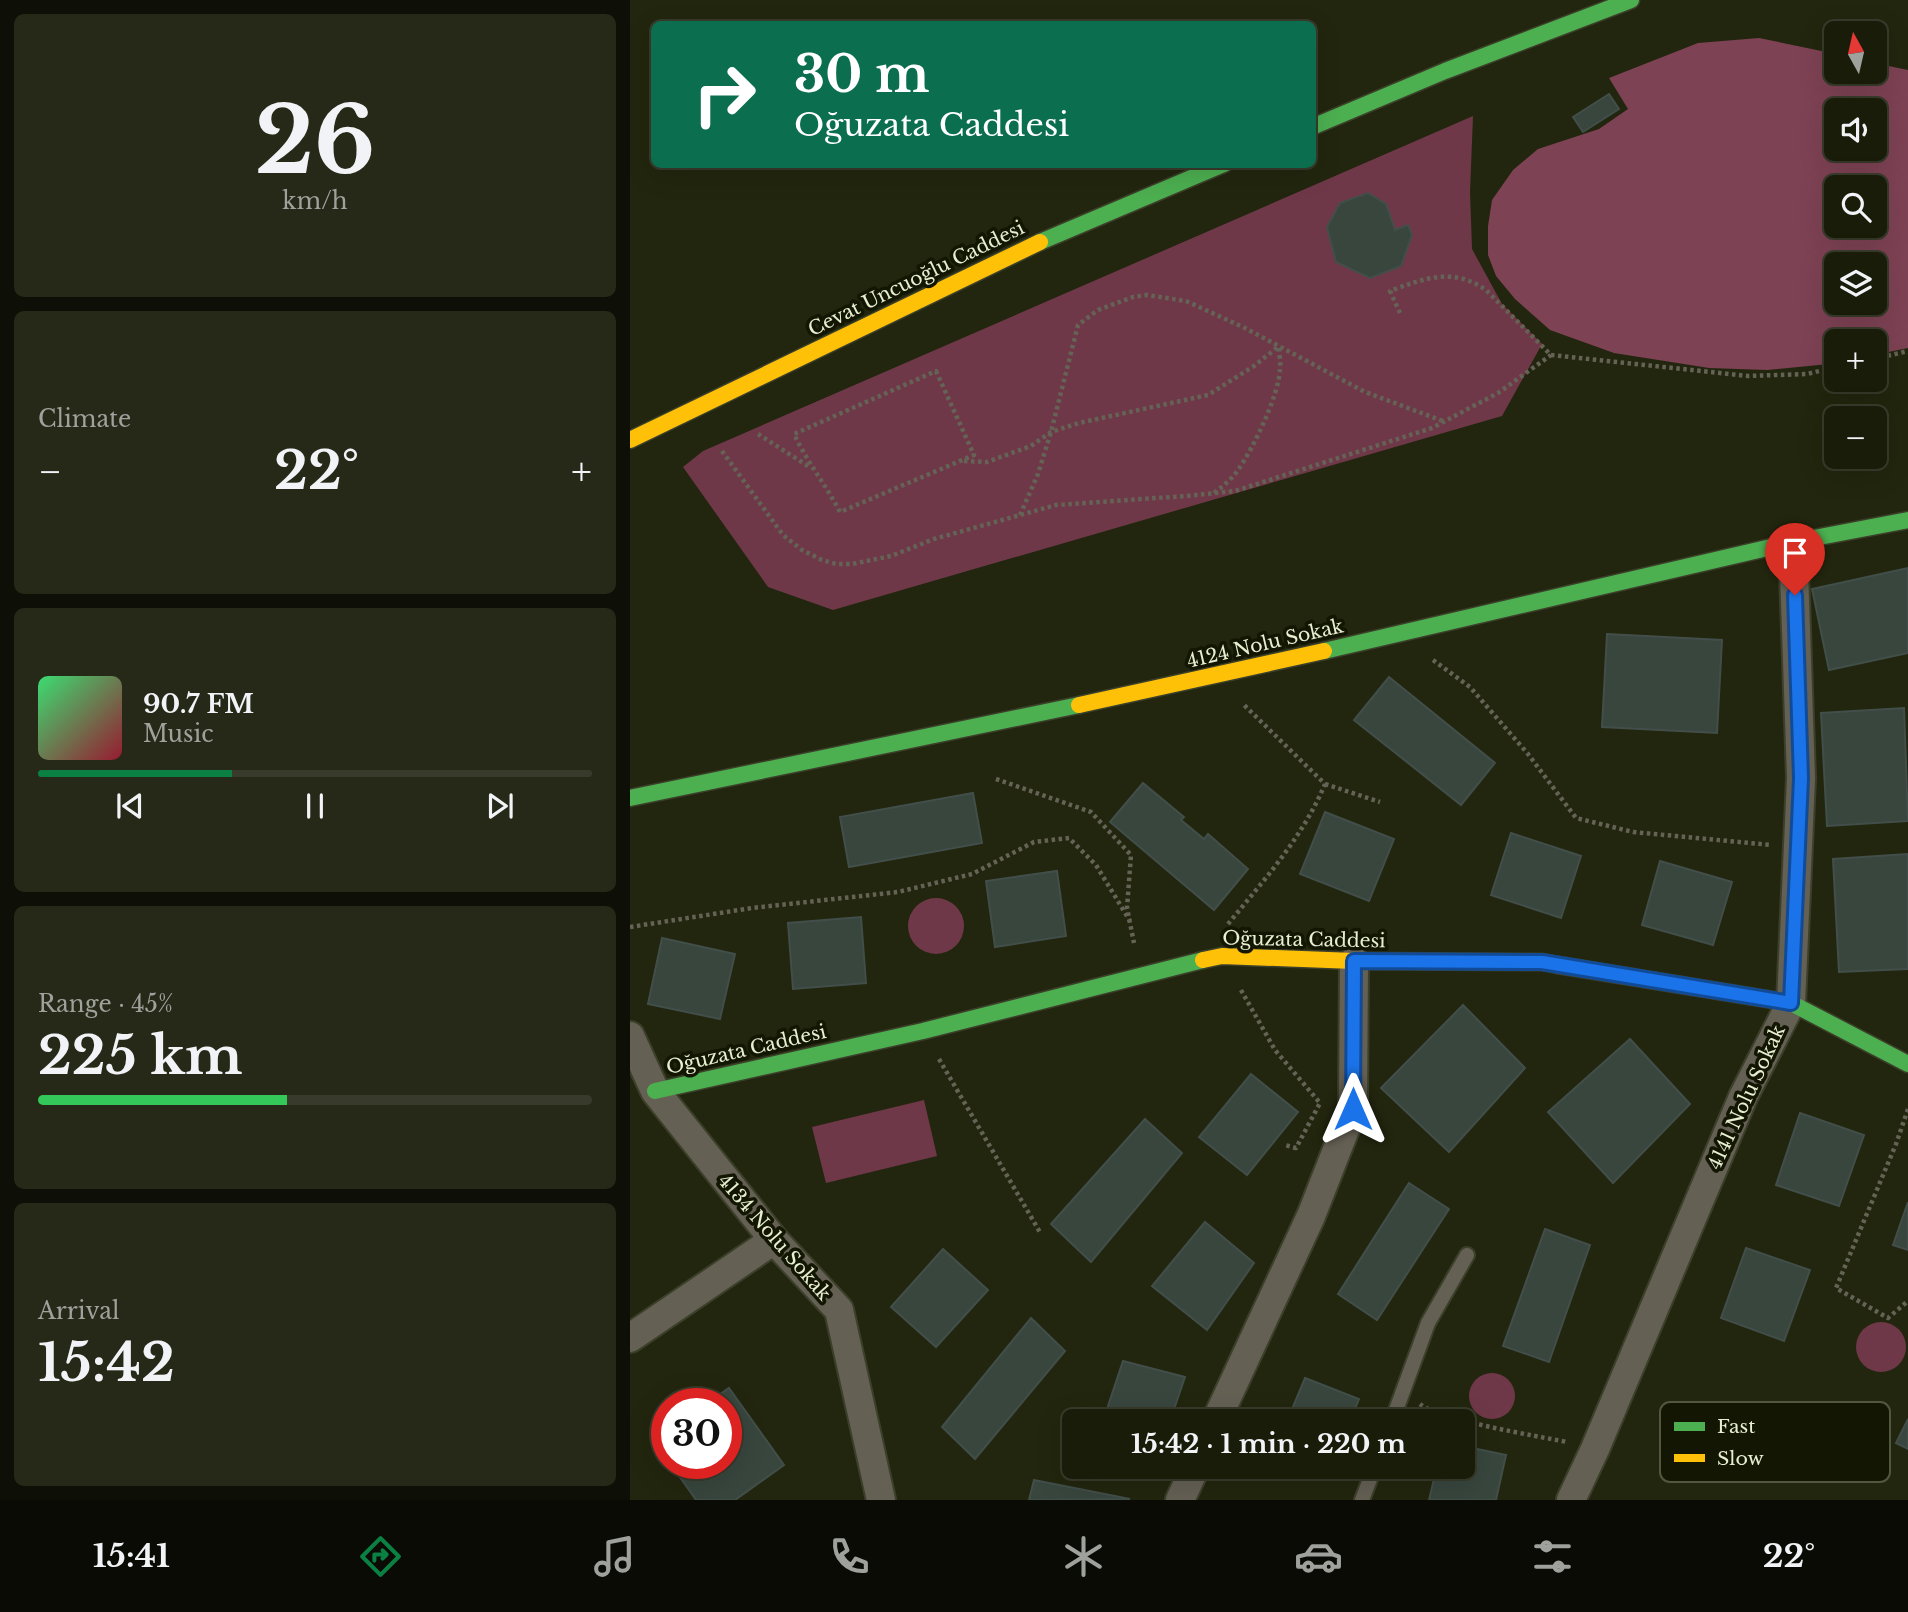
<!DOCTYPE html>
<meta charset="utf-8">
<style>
body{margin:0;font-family:"Libre Baskerville",serif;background:#272918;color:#f1f3f6;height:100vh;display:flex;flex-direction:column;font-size:26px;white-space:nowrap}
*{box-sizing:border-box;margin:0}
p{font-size:23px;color:#9fa19c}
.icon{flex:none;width:38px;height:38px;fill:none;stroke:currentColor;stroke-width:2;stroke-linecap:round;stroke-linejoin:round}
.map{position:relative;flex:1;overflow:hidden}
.drawer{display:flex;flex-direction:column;gap:14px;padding:14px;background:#0e0f06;width:630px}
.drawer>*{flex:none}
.guide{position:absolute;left:21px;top:21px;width:665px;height:147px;border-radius:10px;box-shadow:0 7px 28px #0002,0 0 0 2px #383a2b;background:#0b6e4f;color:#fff;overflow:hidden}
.needle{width:46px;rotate:352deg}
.tools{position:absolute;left:1194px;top:21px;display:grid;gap:14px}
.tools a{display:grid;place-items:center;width:63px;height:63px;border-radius:10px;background:#1a1c0a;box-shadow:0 7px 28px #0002,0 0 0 2px #383a2b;font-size:35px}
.speed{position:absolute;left:21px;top:1388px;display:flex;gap:14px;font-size:35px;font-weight:700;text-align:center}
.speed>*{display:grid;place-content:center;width:91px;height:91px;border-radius:50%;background:#1a1c0a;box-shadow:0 7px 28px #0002,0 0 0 2px #383a2b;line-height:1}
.speed .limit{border:10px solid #d22;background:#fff;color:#111}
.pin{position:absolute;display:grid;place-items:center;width:60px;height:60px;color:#fff;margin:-72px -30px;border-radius:50% 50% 50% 0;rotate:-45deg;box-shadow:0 0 7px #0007}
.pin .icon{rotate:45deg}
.me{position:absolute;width:77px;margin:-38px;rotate:0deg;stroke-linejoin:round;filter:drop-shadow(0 0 5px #0008)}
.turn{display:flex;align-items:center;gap:24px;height:147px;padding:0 28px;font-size:32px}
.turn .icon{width:91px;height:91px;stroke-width:2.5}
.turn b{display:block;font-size:49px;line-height:60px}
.big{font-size:52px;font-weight:700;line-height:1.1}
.drawer .card{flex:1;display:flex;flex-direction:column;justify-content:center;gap:10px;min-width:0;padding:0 24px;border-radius:10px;background:#272918}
.drawer .dial{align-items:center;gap:0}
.dial b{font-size:91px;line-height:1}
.song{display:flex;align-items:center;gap:21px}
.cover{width:84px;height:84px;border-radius:10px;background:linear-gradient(135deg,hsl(140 70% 55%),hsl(350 70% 35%))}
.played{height:7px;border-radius:4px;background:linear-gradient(90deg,#0b8043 35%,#383a2b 35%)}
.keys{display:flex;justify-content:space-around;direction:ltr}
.heat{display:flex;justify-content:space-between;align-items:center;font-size:38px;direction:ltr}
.charge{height:10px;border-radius:5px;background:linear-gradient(90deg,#34c759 45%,#383a2b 0)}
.trip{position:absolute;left:432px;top:1409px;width:413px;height:70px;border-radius:10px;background:#1a1c0a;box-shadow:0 7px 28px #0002,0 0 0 2px #383a2b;font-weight:700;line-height:70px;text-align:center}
.tabs{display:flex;height:112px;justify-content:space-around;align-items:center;background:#0a0b04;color:#9fa19c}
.tabs .icon{width:49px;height:49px}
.tabs .active{color:#0b8043}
.tabs b{font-size:32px;color:#f1f3f6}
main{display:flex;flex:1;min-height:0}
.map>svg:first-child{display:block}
</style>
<main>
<section class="drawer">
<div class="card dial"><b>26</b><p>km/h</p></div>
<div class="card"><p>Climate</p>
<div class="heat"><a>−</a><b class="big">22°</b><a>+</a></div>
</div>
<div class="card">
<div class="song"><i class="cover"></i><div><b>90.7 FM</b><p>Music</p></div></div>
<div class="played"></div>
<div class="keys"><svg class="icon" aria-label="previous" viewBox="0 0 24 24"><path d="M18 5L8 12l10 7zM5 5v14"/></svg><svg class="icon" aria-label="pause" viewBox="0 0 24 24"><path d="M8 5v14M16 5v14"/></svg><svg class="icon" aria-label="next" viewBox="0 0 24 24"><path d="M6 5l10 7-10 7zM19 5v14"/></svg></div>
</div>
<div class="card"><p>Range · 45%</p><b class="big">225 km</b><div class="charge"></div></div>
<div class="card"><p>Arrival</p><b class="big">15:42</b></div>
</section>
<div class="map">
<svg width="1278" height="1500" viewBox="0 0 1278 1500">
<rect width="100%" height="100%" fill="#22260e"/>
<g fill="#6f3849">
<polygon points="843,116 840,192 842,249 872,304 912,344 872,416 203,610 138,587 53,467 73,451"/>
<circle cx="306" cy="926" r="28"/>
<polygon points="294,1100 307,1156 196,1183 182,1127"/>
<circle cx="1251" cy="1347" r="25"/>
<circle cx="862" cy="1396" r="23"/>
</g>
<path fill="#7d4254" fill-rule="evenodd" d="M 1129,38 L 1206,54 L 1206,72 L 1244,72 L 1244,63 L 1278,70 L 1278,348 L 1244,355 L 1244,341 L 1206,341 L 1206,363 L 1199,364 L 1137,370 L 1079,368 L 984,353 L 920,330 L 885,299 L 866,276 L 858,255 L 858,226 L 862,200 L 883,170 L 908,149 L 969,129 L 998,109 L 979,78 L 1068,43 ZM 1244,110 L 1244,149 L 1206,149 L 1206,110 ZM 1244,187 L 1244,226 L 1206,226 L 1206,187 ZM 1206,264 L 1244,264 L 1244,303 L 1206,303 Z"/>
<g fill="#38463e" stroke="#424e4a" stroke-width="2">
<polygon points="979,94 989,109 953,132 943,117"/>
<polygon points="738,193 756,204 765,230 778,225 782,235 771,266 740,278 706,262 697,227 710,203"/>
<polygon points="1278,568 1278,653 1199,670 1182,589"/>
<polygon points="977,634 1092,640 1087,733 972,727"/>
<polygon points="759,677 865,763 831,805 724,720"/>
<polygon points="1274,708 1278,821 1197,826 1191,713"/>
<polygon points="513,783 554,817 551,820 574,839 578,834 618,869 584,910 480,822"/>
<polygon points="343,793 352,843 219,867 210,817"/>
<polygon points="695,812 764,839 739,901 670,874"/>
<polygon points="881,833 951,856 931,918 861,895"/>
<polygon points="1278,854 1278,969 1209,972 1203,859"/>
<polygon points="1030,861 1102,882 1083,945 1012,925"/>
<polygon points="427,871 436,936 365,947 356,881"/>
<polygon points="231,917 236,983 163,989 158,923"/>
<polygon points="32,938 105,954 90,1019 18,1004"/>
<polygon points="833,1005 895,1068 819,1152 751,1088"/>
<polygon points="1000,1039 1060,1104 983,1183 918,1112"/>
<polygon points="621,1074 668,1112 617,1175 569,1137"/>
<polygon points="1170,1113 1234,1135 1209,1206 1146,1185"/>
<polygon points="515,1119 552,1153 461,1262 421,1224"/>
<polygon points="779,1183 819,1209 747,1320 708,1294"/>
<polygon points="1278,1202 1278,1250 1263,1245"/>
<polygon points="575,1222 624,1263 577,1330 522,1286"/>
<polygon points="915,1229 960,1245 919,1362 873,1346"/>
<polygon points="1116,1248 1180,1270 1154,1341 1091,1318"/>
<polygon points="313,1249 358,1290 306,1347 261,1307"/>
<polygon points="401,1318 435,1351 345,1459 312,1427"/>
<polygon points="493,1361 555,1377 540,1421 473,1421"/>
<polygon points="675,1378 729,1399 720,1421 657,1421"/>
<polygon points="99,1388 154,1465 105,1500 66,1500 40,1463 96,1463 96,1404 76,1404"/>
<polygon points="1278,1419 1278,1449 1266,1443"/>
<polygon points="37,1431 37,1458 24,1440"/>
<polygon points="833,1446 876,1455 866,1500 799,1500 807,1466 833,1466"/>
<polygon points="404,1480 500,1499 399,1500"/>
</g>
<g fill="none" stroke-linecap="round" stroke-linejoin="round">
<defs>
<g id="lane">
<polyline points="762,1421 798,1323 837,1255"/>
<polyline points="732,1500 745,1466"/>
</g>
<g id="street">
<polyline points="0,1036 25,1091 144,1240 209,1310 251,1500"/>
<polyline points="0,1338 144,1240"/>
<polyline points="586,1421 681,1216 723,1109 724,961"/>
<polyline points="550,1500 566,1466"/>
<polyline points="941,1500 965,1449 1113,1097 1161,1003 1171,778 1163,542"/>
</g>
<g id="fast">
<polyline points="682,127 815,71 1001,0"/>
<polyline points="410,242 594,164"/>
<polyline points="694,651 1163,542 1278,520"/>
<polyline points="0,798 449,705"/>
<polyline points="928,965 1161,1003 1278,1064"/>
<polyline points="25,1091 293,1031 573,960"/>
</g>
<g id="slow">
<polyline points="0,440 410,242"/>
<polyline points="449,705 694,651"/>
<polyline points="573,960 592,956 724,961 912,962 928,965"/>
</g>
</defs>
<use href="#lane" stroke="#3c402b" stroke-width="18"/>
<use href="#street" stroke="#3c402b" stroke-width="32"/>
<use href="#fast" stroke="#3c402b" stroke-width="19"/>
<use href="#slow" stroke="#3c402b" stroke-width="19"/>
<g stroke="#656356" stroke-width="4.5" stroke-dasharray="3.5 3.5" stroke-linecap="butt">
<path d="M 770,313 L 760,291 C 795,278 823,267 856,290 L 921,355 L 1118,376 L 1177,374 L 1206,367"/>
<polyline points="1244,359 1278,351"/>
<path d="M 306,371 L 344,455 L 210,512 C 196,485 177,462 164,434 Z"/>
<polyline points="128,434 181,468"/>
<polyline points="92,451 153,535 172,550 192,560 206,564 222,564 261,556 304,539 426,505 556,496 605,491 802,428 868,393 921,355"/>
<polyline points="334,461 357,462 401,446 421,432 449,423 578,395 624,366 649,346"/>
<path d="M 584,493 C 593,486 601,480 608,470 C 623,449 649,395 650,369 C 651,362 649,354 649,347"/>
<polyline points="390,515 408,474 421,432 448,325 468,310 503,297 517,295 556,301 615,328 735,392 813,421"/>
<polyline points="803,660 840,687 898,754 946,818 1003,832 1141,845"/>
<polyline points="366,779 461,812 501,855 497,908 504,943"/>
<polyline points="695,784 750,802"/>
<path d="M 598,924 C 634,880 673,837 695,784 L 613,704"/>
<polyline points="0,927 122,908 268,892 342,874 404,842 439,838 466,865 500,921"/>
<polyline points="611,990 645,1050 690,1103 666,1148 655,1145"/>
<polyline points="309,1059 411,1234"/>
<polyline points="1278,1109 1266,1144 1206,1288 1258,1318 1278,1301"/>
<path d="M 790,1404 C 809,1420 907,1436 937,1442"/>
</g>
<use href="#lane" stroke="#656054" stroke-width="14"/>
<use href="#street" stroke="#656054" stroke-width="28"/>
<use href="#fast" stroke="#4caf50" stroke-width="16"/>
<use href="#slow" stroke="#ffc107" stroke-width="16"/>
</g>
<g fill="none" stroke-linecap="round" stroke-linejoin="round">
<defs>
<polyline id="route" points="723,1109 724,961 912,962 1161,1003 1171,778 1165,595"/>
</defs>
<use href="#route" stroke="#114b97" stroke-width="18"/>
<use href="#route" stroke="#1a73e8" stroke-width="12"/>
</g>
<g text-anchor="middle" stroke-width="7" stroke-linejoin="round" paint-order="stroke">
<g font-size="19" fill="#e7eed1" stroke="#121602">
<text transform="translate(286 278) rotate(-26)" y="7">Cevat Uncuoğlu Caddesi</text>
<text transform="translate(635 643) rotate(-13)" y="7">4124 Nolu Sokak</text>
<text transform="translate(674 939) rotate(1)" y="7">Oğuzata Caddesi</text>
<text transform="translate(116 1049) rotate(-13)" y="7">Oğuzata Caddesi</text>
<text transform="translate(1116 1097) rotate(-65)" y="7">4141 Nolu Sokak</text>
<text transform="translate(145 1237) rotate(49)" y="7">4134 Nolu Sokak</text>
</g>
</g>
<rect x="1030" y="1402" width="230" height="80" rx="10" fill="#121602" stroke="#525740" stroke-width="2"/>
<rect x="1044" y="1422" width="31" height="9" fill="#4caf50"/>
<rect x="1044" y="1454" width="31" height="8" fill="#ffc107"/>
<g font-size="19" fill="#e7eed1">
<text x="1087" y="1433">Fast</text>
<text x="1087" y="1465">Slow</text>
</g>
</svg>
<div class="tools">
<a><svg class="needle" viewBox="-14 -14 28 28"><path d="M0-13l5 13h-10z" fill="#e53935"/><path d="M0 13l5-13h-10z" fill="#9fa19c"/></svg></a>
<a><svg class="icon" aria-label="sound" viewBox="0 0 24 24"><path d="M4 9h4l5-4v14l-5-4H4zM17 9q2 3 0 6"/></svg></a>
<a><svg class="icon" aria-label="search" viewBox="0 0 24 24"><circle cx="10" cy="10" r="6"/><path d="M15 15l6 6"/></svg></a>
<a><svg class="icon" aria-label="layers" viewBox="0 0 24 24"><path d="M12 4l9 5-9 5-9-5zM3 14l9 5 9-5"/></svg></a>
<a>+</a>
<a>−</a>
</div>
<div class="speed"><div class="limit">30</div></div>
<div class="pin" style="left:1165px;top:595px;background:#d93025"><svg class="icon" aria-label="arrive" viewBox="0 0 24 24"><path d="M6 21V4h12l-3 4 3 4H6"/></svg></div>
<svg class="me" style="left:723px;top:1109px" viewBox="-20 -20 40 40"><path d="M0-17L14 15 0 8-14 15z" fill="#1a73e8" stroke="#fff" stroke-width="4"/></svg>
<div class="trip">15:42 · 1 min · 220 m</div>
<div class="guide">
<div class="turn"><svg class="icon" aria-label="right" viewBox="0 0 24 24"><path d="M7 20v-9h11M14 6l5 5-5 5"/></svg><div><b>30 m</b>Oğuzata Caddesi</div></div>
</div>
</div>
</main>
<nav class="tabs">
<b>15:41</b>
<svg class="icon active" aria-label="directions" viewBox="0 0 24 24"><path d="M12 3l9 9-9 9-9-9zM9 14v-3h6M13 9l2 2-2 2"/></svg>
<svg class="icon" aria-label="music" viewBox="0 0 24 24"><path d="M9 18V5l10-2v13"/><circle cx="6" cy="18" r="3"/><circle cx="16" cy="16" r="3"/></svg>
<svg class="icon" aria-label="phone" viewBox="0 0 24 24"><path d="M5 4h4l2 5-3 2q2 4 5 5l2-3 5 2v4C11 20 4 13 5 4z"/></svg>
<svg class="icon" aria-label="climate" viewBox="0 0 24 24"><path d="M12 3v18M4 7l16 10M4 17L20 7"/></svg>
<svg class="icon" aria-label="car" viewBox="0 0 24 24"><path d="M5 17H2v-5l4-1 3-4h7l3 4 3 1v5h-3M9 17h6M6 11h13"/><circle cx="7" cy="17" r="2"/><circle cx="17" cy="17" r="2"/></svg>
<svg class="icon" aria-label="filters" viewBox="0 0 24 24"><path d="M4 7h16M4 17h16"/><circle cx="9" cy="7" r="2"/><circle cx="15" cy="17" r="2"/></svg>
<b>22°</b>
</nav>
